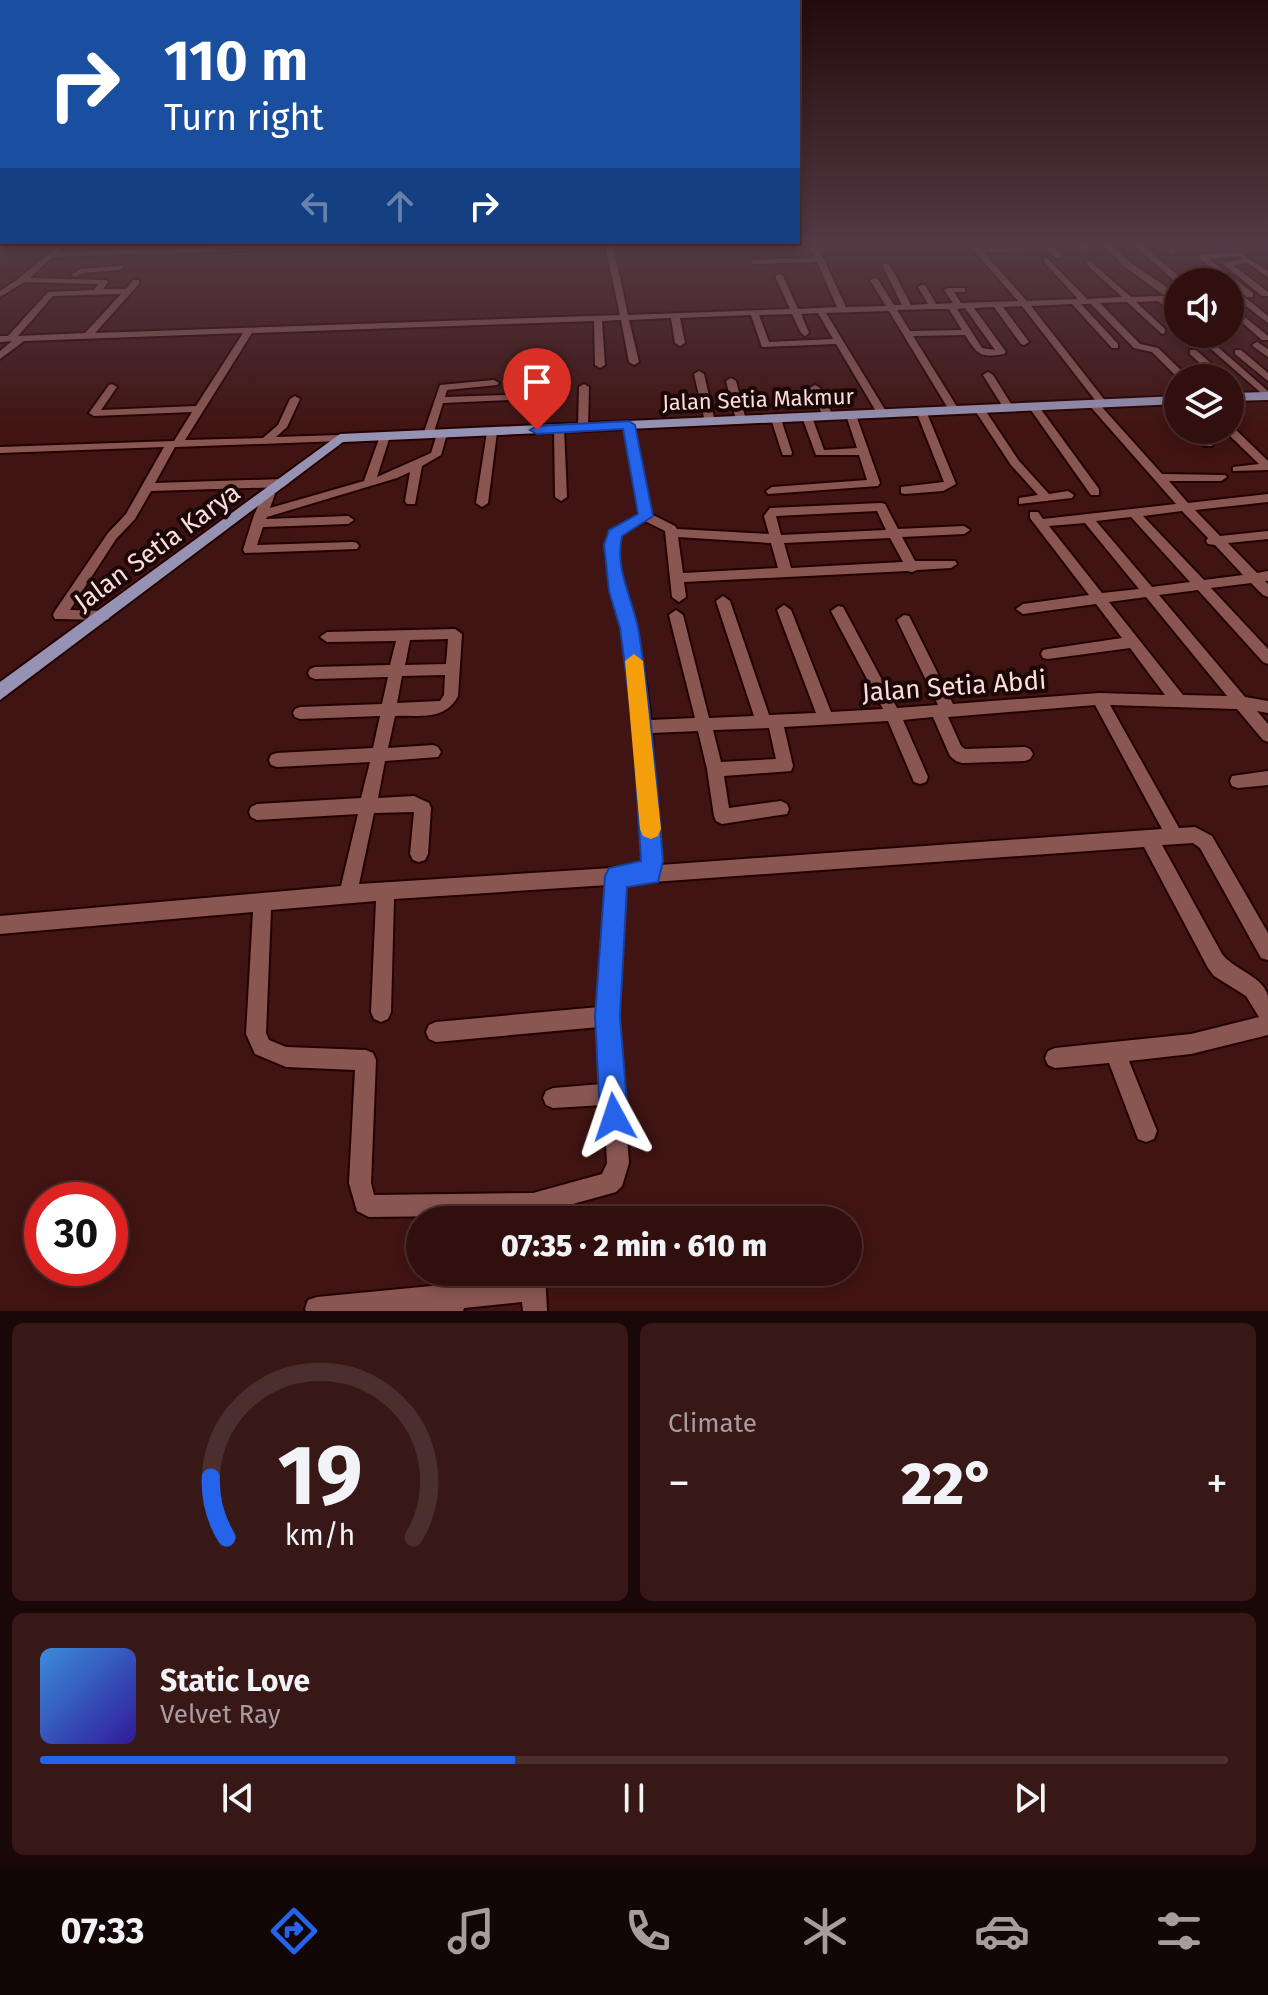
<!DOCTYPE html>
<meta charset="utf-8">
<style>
body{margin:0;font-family:"Fira Sans",sans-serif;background:#381817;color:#f1f3f6;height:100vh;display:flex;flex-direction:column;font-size:30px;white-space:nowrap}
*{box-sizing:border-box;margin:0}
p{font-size:26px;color:#a89c9e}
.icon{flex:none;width:44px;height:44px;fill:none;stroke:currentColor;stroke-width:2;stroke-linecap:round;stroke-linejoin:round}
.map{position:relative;height:1311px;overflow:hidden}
.side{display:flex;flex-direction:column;gap:12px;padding:12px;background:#1a0808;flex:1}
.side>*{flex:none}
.top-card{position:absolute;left:0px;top:0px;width:800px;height:244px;box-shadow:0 4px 12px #0003,0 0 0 2px #4b2f2e;background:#1a4fa0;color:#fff;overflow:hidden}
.controls{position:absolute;left:1164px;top:268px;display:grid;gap:16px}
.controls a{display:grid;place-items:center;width:80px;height:80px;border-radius:50%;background:#300f0e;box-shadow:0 4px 12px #0003,0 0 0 2px #4b2f2e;font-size:40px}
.speed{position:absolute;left:24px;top:1182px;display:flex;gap:16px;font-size:40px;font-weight:700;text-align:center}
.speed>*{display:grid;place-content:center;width:104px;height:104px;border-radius:50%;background:#300f0e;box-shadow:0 4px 12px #0003,0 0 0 2px #4b2f2e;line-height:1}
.speed .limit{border:12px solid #d22;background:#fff;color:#111}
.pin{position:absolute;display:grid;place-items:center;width:68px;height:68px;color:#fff;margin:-82px -34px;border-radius:50% 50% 50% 0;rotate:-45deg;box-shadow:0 0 8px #0007}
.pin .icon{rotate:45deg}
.me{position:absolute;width:88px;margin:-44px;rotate:355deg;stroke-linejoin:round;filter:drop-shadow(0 0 6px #0008)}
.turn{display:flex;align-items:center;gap:28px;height:168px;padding:0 32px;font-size:36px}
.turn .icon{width:104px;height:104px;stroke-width:2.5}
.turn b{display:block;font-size:56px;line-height:68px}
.lanes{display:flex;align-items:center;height:76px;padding:0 32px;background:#0003;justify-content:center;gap:40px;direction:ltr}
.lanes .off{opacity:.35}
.big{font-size:60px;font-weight:800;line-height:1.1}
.side .card{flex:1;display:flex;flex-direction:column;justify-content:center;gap:12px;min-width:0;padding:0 28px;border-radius:12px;background:#381817}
.side .dial{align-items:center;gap:0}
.dial svg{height:208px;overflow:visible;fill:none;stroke:#4b2f2e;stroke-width:7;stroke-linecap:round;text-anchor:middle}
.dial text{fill:#f1f3f6;stroke:none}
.song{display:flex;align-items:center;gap:24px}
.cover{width:96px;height:96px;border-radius:12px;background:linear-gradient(135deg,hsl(210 70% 55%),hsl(250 70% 35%))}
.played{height:8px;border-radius:4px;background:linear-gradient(90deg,#2563eb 40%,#4b2f2e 40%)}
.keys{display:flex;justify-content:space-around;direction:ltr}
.heat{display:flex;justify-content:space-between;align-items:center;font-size:44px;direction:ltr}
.side .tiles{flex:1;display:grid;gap:12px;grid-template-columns:1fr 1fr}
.card:last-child{grid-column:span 2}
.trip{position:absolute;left:406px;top:1206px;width:456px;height:80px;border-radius:40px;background:#300f0e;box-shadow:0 4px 12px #0003,0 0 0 2px #4b2f2e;font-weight:800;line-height:80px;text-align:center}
.dock{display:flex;height:128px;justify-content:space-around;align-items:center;background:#130606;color:#a89c9e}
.dock .icon{width:56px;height:56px}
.dock .current{color:#2563eb}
.dock b{font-size:36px;color:#f1f3f6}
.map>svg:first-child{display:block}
</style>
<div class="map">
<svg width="1268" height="1311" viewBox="0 0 1268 1311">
<rect width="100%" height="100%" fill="#401412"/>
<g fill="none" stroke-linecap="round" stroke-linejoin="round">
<defs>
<g id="minor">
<path d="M 293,245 L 374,245 L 370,247 L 52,257 L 30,278 L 107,280 L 108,282 L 103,289 L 126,289 L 133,280 L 139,280 L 139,284 L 95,333 L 620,315 L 605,245 L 613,245 L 628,315 L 790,309 L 775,276 L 779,274 L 783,276 L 798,309 L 837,307 L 817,262 L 754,264 L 750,262 L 754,260 L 815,258 L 809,245 L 817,245 L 846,307 L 886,306 L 870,280 L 874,278 L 877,278 L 894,305 L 902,305 L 882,265 L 886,263 L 890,265 L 911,305 L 928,304 L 918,287 L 922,285 L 925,285 L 936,304 L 953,303 L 944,290 L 948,288 L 965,288 L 965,292 L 954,292 L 961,303 L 1018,301 L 969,245 L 977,245 L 980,249 L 1026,247 L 1026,251 L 1023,251 L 984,253 L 1027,301 L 1078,299 L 1044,262 L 1044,258 L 1047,258 L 1087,299 L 1122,297 L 1087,265 L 1086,263 L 1090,261 L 1131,297 L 1165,296 L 1125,267 L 1103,245 L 1112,245 L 1131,263 L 1178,295 L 1178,301 L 1167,301 L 1178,310 L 1178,318 L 1158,301 L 1136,302 L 1165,329 L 1165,333 L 1162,334 L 1127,302 L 1100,303 L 1140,344 L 1158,348 L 1189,378 L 1178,378 L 1152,352 L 1134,348 L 1091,304 L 1081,304 L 1118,344 L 1118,348 L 1112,348 L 1072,304 L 1031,306 L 1107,403 L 1101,406 L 1162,474 L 1225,475 L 1227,477 L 1221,481 L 1169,481 L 1188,503 L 1268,494 L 1268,502 L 1195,510 L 1220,536 L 1268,531 L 1268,539 L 1228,543 L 1257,573 L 1268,571 L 1268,581 L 1265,581 L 1268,584 L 1268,597 L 1263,595 L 1251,583 L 1211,588 L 1268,649 L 1268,664 L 1263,662 L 1198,590 L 1159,595 L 1245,697 L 1268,701 L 1268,713 L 1257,711 L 1268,724 L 1268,742 L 1263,740 L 1237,709 L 1110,705 L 1179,828 L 1195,827 L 1212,836 L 1268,933 L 1268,960 L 1261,958 L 1200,848 L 1193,843 L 1162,845 L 1222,954 C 1234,970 1263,976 1268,996 C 1268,1008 1268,1023 1268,1035 L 1191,1054 L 1129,1061 L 1157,1131 L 1154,1139 L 1146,1142 L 1138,1139 L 1109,1063 L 1055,1068 L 1048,1065 L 1045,1058 L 1048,1051 L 1055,1048 L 1191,1034 L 1259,1017 L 1246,996 L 1214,976 L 1208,968 L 1144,847 L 625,884 L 618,1016 L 629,1163 L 622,1186 L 616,1192 L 544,1212 L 544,1220 L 522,1220 L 522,1215 L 369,1217 L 357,1211 L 349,1183 L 355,1070 L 286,1067 L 255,1054 L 246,1034 L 253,912 L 0,934 L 0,916 L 341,886 L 358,814 L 257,820 L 251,817 L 249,812 L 251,807 L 257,804 L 361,798 L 370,762 L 277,767 L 271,765 L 269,760 L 271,755 L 277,753 L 373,748 L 380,716 L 300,719 L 295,717 L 293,713 L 295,709 L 300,707 L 382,704 L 388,677 L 315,679 L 310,677 L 308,673 L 310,669 L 315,667 L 390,665 L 396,641 L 327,642 L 320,637 L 327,632 L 455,629 L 462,634 L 458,696 C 445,721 419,715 395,716 L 388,748 L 433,745 L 438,747 L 441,752 L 438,757 L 385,761 L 378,798 L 414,796 L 429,803 L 431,808 L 428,854 L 425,860 L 419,862 L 413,860 L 410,854 L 414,812 L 374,813 L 359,884 L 643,866 L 640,771 L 634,699 L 627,652 L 606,556 L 606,544 L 611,530 L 639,514 L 624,425 L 629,422 L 634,425 L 651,514 L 675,526 L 677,529 L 769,534 L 764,516 L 770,508 L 881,503 L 885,504 L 898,529 L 964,526 L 970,530 L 964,534 L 902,537 L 915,561 L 955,561 L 957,564 L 951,568 L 917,570 L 912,572 L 907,571 L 684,582 L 686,597 L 679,602 L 672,597 L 665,531 L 645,521 L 620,535 C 613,566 628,597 635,627 C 643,658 647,689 651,720 L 695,718 L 669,615 L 676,610 L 683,615 L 709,718 L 754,716 L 716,601 L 723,596 L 730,601 L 769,715 L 816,713 L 777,610 L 784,605 L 791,610 L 831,712 L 883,709 L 831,611 L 838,606 L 843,607 L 897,708 L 938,705 L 897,620 L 904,615 L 909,616 L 953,704 L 1099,693 L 1165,695 L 1130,648 L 1048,659 L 1043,658 L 1041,654 L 1043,650 L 1048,649 L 1122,638 L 1096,604 L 1023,614 L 1016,609 L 1023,604 L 1089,595 L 1030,518 L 1030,512 L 1038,512 L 1043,519 L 1176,504 L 1089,405 L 1089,401 L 1095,400 L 1022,306 L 1003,307 L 1029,342 L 1024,345 L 1021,344 L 994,307 L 974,308 L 1006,352 L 1004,354 C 980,358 978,355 965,335 L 913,336 L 959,410 L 954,413 L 949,410 L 889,311 L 826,313 L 887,413 L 882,416 L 877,413 L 836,344 L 762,347 L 751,315 L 680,318 L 685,343 L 680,346 L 675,343 L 671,318 L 629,320 L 639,362 L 634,365 L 629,362 L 621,320 L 602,321 L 605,365 L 600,368 L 595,365 L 594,321 L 252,333 L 185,440 L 263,438 L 278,425 L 290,399 L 295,396 L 300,399 L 287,427 L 276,437 L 340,435 L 345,438 L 340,441 L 175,447 L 155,483 L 283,479 L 289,483 L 283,487 L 151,491 L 135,519 L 116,539 L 70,610 L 103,611 L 108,612 L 110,616 L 108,620 L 55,619 L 53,615 L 55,611 L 108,533 L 126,514 L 164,447 L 0,453 L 0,447 L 174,441 L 192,412 L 94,416 L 89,413 L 109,385 L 112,384 L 117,387 L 101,410 L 196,406 L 243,333 L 24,341 L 0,359 L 0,351 L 12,341 L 0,342 L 0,336 L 8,336 L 48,292 L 94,290 L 98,284 L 24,282 L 0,297 L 0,291 L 17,280 L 58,246 L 62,248 L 57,252 ZM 121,294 L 85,333 L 18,336 L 53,296 ZM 931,309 L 949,309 L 962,330 L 910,331 L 897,310 ZM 957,309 L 965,308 L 995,350 L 982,348 ZM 818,313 L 833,339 L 769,342 L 759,315 L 792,314 L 801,333 L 805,336 L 809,333 L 801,314 ZM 877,511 L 886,530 L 781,535 L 776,516 ZM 1182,511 L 1208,538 L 1206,541 L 1208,544 L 1215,545 L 1243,575 L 1204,580 L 1143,516 ZM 1131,517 L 1190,582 L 1152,587 L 1096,521 ZM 1085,523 L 1139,589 L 1102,593 L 1049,526 ZM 678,537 L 771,543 L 778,568 L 683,573 ZM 890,538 L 903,562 L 791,568 L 784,543 ZM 1146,597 L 1227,696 L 1183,695 L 1109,602 ZM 448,639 L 446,664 L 405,665 L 410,640 ZM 445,675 L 444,695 L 440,701 L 397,703 L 402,676 ZM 1095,705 L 1162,829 L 660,865 L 652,733 L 698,731 L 707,769 L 714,816 L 716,821 L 722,824 L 787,814 L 789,809 L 787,804 L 781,801 L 729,808 L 724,776 L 791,771 L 793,766 L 784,727 L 888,721 L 914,782 L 920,784 L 926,782 L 928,777 L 903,720 L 933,717 L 950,756 L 956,761 L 962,763 L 1025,761 L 1030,759 L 1033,754 L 1030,749 L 1025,747 L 965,749 L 961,746 L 948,717 ZM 769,728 L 776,759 L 721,762 L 713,730 ZM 608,885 L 599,1007 L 436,1022 L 429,1025 L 426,1032 L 429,1039 L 436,1042 L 599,1027 L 602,1084 L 553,1088 L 546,1091 L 543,1098 L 546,1105 L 553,1108 L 604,1105 L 607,1163 L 602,1174 L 533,1193 L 374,1195 L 371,1183 L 376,1060 L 373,1053 L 366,1050 L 286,1047 L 269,1040 L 266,1033 L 271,910 L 376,901 L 371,1012 L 374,1019 L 381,1022 L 388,1019 L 391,1012 L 394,899 Z"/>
<polygon points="755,245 741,248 737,246 738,245"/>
<polygon points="1044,245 1052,245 1063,256 1056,258"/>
<polygon points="1077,245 1086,245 1091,250 1084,252"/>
<polygon points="1134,245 1143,245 1185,282 1178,284"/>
<polygon points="1161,245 1170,245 1179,252 1172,254"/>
<polygon points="1239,252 1268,271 1268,277 1248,263 1233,265 1268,292 1268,296 1262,296 1222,263 1242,259 1239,256 1209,259 1253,293 1253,297 1247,297 1198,257 1202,255"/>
<polygon points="122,266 123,268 119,270 83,273 75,277 71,275 81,269"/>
<polygon points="1200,271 1206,271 1218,282 1209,282 1200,275"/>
<polygon points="1234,293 1240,293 1268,316 1268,323 1234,297"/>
<polygon points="1230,305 1268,336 1268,340 1262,340 1230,312"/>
<polygon points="1230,325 1234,328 1233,331 1230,332"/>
<polygon points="1194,334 1203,334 1268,391 1268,399"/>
<polygon points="1257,342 1268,349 1268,357 1254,347 1252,345"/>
<polygon points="1190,350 1196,350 1227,378 1216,378 1190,354"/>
<polygon points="1235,350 1241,350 1268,373 1268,381 1235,354"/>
<polygon points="699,371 704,374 715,422 710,425 705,422 694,374"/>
<polygon points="988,372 993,375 1013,407 1012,409 1003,407 983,375"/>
<polygon points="731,378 736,381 746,420 745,422 741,423 736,420 726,381"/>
<polygon points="494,380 499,383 497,385 447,390 445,397 505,395 510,398 509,400 443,403 433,435 428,438 424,437 423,435 440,385"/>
<polygon points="1230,382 1246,395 1246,399 1238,399 1230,391"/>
<polygon points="584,384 589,387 588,427 583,430 578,427 579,387"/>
<polygon points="815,385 820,388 833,416 832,418 823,416 810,388"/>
<polygon points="1166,397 1178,407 1178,416 1174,415 1161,400"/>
<polygon points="1033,403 1037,404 1099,489 1099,495 1091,495 1028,406"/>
<polygon points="979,406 983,407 1019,461 1049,494 1068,491 1074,495 1072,498 1019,504 1019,498 1038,495 1011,465 974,409"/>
<polygon points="921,408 926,411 956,484 943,491 905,494 901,493 901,487 944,482 916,411"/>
<polygon points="851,412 856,415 880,483 878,486 768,494 766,491 772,487 867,480 859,455 816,455 802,417 807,414 812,417 824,450 857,448 846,415"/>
<polygon points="776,416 781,419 792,453 791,455 783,455 782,453 771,419"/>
<polygon points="559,425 564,428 567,497 561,501 555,497 554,428"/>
<polygon points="1230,427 1234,428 1268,461 1268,470 1233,471 1233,467 1259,464 1226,432 1225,430 1230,430"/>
<polygon points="492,429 497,432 488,503 482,507 476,503 487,432"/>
<polygon points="1189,430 1200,430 1213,444 1212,446 1204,446"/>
<polygon points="442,431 447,434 441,455 422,466 415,504 407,504 405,501 410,472 397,478 267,517 266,519 348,516 354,520 348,524 263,527 257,545 353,542 357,543 359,546 357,549 245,553 243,550 254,515 265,491 269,490 275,494 270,508 364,481 380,436 385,433 390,436 377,477 431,453 437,434"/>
<polygon points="1268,771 1268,785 1238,788 1232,786 1230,781 1232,776"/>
<polygon points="444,1272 468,1272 467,1283 521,1278 521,1272 545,1272 547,1311 523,1311 522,1302 464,1308 463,1311 306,1311 305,1309 308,1300 317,1297 442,1285"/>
</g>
<g id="major">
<polygon points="1268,392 1268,400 1230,401 1230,393"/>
<polygon points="1178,396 1178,404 343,442 0,700 0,682 340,434"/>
</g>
</defs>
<use href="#minor" stroke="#240001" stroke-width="4"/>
<use href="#major" stroke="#240001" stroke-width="4"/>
<use href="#minor" fill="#895652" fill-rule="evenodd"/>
<use href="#major" fill="#9692b3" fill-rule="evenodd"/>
</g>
<linearGradient id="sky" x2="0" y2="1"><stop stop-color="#230b0a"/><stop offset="0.57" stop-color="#533a44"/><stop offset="1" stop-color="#533a44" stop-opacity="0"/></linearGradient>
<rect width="1268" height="429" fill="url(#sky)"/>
<path fill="#2563eb" stroke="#184099" stroke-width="2" d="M 629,421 L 635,425 L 653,516 L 622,536 C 614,570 634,601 639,633 C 651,709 657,785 663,861 L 658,882 L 627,887 L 620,1016 L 628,1117 L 624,1127 L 614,1131 L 604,1127 L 600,1117 L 595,1016 L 605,876 L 609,868 L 641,861 L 633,727 L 620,628 L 609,591 L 604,545 L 609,530 L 638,514 L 637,508 L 623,429 L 537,434 L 530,430 L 537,426 Z"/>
<polygon fill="#f59e0b" points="634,654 643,661 661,829 658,836 651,839 643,836 640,829 625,661"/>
<g text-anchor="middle" stroke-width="8" stroke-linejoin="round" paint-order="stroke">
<g font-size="22" fill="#fcddda" stroke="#1a0706">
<text transform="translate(758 399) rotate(-2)" y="8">Jalan Setia Makmur</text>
</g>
<g font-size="26" fill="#fcddda" stroke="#1a0706">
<text transform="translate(157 547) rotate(-36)" y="9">Jalan Setia Karya</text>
<text transform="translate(954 686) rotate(-4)" y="9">Jalan Setia Abdi</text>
</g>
</g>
</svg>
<div class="controls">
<a><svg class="icon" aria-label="sound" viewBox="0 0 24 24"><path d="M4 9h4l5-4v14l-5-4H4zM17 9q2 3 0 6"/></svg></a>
<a><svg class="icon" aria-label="layers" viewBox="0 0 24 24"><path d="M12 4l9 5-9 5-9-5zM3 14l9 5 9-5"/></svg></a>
</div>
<div class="speed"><div class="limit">30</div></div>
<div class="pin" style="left:537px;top:430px;background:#d93025"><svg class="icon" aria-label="arrive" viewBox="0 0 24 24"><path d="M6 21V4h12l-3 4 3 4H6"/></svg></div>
<svg class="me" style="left:614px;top:1117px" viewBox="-20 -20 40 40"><path d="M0-17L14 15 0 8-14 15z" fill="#2563eb" stroke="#fff" stroke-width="4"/></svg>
<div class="trip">07:35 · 2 min · 610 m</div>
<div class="top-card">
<div class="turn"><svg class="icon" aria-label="right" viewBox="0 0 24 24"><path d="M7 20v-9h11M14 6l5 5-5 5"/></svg><div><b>110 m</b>Turn right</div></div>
<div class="lanes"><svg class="icon off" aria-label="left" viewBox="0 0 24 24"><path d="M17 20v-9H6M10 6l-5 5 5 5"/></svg><svg class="icon off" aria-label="ahead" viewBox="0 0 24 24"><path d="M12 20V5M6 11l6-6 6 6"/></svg><svg class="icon" aria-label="right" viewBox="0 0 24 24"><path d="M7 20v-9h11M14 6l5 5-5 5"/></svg></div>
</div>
</div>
<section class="side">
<div class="tiles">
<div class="card dial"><svg viewBox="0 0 100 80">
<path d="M14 69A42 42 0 1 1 86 69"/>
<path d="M14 69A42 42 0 0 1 8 46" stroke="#2563eb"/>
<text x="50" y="56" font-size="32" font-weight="700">19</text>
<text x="50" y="72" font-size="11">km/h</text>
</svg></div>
<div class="card"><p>Climate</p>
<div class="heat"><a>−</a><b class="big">22°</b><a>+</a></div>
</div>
<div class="card">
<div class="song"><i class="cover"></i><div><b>Static Love</b><p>Velvet Ray</p></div></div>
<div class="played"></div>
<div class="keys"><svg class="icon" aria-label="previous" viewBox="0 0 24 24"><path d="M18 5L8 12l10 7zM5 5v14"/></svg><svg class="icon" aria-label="pause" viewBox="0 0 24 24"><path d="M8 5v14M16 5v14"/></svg><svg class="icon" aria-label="next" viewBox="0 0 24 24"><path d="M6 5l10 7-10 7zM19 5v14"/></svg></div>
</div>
</div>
</section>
<nav class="dock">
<b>07:33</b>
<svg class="icon current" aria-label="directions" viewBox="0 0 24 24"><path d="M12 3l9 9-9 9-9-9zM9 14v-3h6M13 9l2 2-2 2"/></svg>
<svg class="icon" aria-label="music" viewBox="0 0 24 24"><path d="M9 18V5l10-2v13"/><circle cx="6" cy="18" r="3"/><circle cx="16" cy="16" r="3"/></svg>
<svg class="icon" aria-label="phone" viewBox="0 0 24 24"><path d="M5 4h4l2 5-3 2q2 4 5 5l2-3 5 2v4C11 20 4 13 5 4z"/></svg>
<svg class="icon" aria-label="climate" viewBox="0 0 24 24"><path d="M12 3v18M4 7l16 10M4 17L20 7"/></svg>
<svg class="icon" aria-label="car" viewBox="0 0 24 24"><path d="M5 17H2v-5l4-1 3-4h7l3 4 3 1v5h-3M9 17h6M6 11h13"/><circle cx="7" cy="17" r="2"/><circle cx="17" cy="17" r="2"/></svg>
<svg class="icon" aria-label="filters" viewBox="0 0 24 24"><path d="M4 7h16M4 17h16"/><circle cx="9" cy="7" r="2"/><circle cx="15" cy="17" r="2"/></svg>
</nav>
